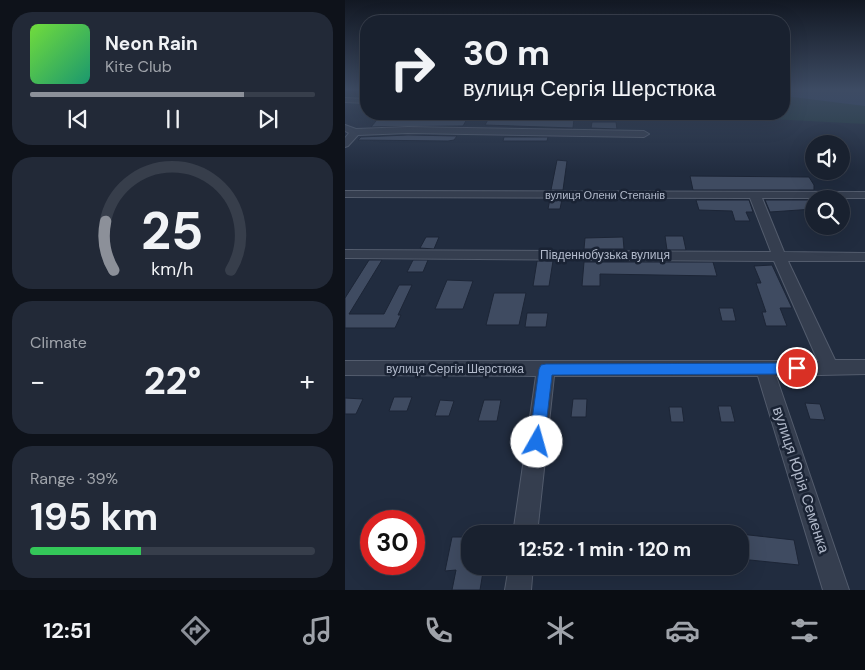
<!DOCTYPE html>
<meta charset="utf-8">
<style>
body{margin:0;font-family:"DM Sans",sans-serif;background:#222937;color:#f1f3f6;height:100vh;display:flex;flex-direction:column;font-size:19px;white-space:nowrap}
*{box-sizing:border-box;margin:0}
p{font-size:16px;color:#9fa3aa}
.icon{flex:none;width:28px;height:28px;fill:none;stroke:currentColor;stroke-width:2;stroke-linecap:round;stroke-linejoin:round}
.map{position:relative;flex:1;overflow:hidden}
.panel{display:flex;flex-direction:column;gap:12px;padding:12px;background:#0e121a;width:345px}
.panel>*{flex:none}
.guide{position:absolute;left:15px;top:15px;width:430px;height:105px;border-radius:20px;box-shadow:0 5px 20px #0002,0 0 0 1px #373e4b;background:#19212f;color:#f1f3f6;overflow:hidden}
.tools{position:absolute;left:460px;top:135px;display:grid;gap:10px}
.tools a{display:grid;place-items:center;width:45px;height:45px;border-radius:50%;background:#19212f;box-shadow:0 5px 20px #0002,0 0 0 1px #373e4b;font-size:25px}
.speed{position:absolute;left:15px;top:510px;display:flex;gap:10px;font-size:25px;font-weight:700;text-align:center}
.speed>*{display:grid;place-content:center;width:65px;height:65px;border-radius:50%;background:#19212f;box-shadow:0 5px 20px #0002,0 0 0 1px #373e4b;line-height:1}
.speed .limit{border:8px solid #d22;background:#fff;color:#111}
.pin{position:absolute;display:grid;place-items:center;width:42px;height:42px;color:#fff;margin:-21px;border:2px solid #fff;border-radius:50%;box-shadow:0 1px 5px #0007}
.me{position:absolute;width:55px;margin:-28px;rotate:7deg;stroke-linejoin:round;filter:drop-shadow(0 0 4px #0008)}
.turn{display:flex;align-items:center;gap:18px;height:105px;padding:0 20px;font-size:22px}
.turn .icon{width:65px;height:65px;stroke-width:2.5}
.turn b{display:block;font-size:35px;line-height:42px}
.big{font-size:38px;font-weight:700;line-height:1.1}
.panel .tile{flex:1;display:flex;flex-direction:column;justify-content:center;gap:8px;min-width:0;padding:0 18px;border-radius:20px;background:#222937}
.panel .dial{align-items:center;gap:0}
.dial svg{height:130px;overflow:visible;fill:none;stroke:#373e4b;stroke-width:7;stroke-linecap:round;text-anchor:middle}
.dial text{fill:#f1f3f6;stroke:none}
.song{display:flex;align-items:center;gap:15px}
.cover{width:60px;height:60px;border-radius:8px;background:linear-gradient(135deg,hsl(100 70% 55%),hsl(160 70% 35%))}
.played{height:5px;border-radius:2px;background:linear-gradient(90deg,#8c9099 75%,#373e4b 75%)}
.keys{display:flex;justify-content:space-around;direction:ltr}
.heat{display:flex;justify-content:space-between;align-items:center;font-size:28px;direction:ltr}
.charge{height:8px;border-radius:4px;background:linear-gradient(90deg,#34c759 39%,#373e4b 0)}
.trip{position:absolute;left:116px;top:525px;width:288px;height:50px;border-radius:20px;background:#19212f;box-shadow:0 5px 20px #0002,0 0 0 1px #373e4b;font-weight:700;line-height:50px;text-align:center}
.menu{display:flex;height:80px;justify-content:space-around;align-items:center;background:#0a0d13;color:#9fa3aa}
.menu .icon{width:35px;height:35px}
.menu .current{color:#8c9099}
.menu b{font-size:22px;color:#f1f3f6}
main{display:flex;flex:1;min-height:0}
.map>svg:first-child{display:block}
</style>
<main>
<section class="panel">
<div class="tile">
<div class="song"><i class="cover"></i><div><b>Neon Rain</b><p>Kite Club</p></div></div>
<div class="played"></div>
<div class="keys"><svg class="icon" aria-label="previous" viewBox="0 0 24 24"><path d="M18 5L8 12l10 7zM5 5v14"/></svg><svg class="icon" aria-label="pause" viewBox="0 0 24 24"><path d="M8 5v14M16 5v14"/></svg><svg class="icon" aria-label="next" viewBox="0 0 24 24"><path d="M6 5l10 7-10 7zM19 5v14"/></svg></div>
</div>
<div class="tile dial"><svg viewBox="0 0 100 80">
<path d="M14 69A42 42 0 1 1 86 69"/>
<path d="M14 69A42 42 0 0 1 9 39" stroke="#8c9099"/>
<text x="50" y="56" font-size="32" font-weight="700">25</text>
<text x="50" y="72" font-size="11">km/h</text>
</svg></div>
<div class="tile"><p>Climate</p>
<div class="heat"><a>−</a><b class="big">22°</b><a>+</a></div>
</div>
<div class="tile"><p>Range · 39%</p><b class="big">195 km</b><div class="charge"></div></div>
</section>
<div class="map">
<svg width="520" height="590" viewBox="0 0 520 590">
<rect width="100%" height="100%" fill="#212c3f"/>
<polygon fill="#233b40" points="439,90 520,90 520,124 425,119 391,114 439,114"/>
<polygon fill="#314466" points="439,90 520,90 520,106 439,96"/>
<g fill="#3f4b61" stroke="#1c2536">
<polygon points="79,114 125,114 118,126 26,127 36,115"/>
<polygon points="146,114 188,114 185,119 229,119 228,128 140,125"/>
<polygon points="247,122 271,122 272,129 246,128"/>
<polygon points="63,135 112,136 109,140 103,141 13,140 16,137"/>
<polygon points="159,137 203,137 202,141 158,141"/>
<polygon points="212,160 222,161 218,190 206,190"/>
<polygon points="345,176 464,177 469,185 469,190 348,190"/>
<polygon points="205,199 217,199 215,209 203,209"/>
<polygon points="351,200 404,200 408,212 401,212 405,221 390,221 387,211 354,210"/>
<polygon points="420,200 469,200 469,209 425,212"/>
<polygon points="320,236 338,236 341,250 322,250"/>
<polygon points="81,237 94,237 89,249 75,248"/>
<polygon points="278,237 279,249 239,249 240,238"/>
<polygon points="24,260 37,260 4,314 39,314 54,285 67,285 53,315 56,315 50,328 0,328 0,298"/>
<polygon points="68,260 83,260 78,272 62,272"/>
<polygon points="192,261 208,261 204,286 188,286"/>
<polygon points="239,262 368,262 372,276 255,274 255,286 237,286"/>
<polygon points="427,265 447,308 435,308 442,326 421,326 417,312 421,312 411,283 416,283 409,266"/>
<polygon points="102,280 128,281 118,309 90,309"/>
<polygon points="149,293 181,293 174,325 141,325"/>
<polygon points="374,308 388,308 391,321 377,321"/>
<polygon points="182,313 203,313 201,327 180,327"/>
<polygon points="49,397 67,397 62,411 44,411"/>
<polygon points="0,398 18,399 11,414 0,414"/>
<polygon points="228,399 242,399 241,417 226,417"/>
<polygon points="95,400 109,401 104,416 90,416"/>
<polygon points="139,400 156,400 152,421 133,421"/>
<polygon points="460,403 475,404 480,420 465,419"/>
<polygon points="373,406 386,406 390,422 376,422"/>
<polygon points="324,407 337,407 339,422 326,422"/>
<polygon points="395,534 449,540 454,565 395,559"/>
<polygon points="107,537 125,537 125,566 139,566 135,590 107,590 111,570 100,571"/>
</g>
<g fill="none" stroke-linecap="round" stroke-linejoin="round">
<defs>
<g id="minor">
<polygon points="0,98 21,99 21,103 0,102"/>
<polygon points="0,125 11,129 63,127 299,131 304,134 299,137 63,133 13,135 3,146 0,147 0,138 4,133 0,131"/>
<polygon points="0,191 520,192 520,198 417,198 439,252 520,253 520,261 443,261 490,360 520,360 520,374 431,376 504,590 478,590 413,376 209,376 192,534 168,534 191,376 0,375 0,361 473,361 429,261 0,258 0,250 426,252 405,198 0,197"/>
<polygon points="164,566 188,566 186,590 160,590"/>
</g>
</defs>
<use href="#minor" stroke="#535c6d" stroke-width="2"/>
<use href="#minor" fill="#353e4f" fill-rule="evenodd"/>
</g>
<linearGradient id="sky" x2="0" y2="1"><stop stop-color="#121823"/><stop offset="0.52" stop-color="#3d4b63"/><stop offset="1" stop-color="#3d4b63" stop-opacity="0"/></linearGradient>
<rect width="520" height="172" fill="url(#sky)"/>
<polygon fill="#1a73e8" stroke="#114b97" points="452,363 457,364 459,368 457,372 452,374 207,375 199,442 197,447 192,450 186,447 184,442 194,369 196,365 201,364"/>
<g text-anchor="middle" stroke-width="5" stroke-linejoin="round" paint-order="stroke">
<g font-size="11" fill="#b1b9ca" stroke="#1a2334">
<text x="260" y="199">вулиця Олени Степанів</text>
</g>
<g font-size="12" fill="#b1b9ca" stroke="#1a2334">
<text x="260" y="259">Південнобузька вулиця</text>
<text x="110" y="373">вулиця Сергія Шерстюка</text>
</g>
<g font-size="15" fill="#b1b9ca" stroke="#1a2334">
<text transform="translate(456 480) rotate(72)" y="5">вулиця Юрія Семенка</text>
</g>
</g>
</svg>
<div class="tools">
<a><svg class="icon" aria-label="sound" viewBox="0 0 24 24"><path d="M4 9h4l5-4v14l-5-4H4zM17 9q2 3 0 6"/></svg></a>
<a><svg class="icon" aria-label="search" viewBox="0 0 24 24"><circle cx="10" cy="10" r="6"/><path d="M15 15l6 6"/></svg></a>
</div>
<div class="speed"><div class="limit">30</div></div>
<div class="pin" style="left:452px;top:368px;background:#d93025"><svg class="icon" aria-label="arrive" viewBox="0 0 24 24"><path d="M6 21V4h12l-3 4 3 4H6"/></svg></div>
<svg class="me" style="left:192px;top:442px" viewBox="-20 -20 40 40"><circle r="19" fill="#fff"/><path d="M0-13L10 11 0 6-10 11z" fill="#1a73e8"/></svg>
<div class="trip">12:52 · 1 min · 120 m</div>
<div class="guide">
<div class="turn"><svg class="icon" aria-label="right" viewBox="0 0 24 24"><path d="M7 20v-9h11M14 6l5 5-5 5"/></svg><div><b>30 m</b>вулиця Сергія Шерстюка</div></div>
</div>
</div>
</main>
<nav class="menu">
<b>12:51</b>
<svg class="icon current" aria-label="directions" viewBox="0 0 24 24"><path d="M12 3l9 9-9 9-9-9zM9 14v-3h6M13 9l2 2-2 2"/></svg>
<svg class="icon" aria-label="music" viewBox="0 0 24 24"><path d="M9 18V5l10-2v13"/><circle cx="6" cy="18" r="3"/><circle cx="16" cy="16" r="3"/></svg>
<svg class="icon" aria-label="phone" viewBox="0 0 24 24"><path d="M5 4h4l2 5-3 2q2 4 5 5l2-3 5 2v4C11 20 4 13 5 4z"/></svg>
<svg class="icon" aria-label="climate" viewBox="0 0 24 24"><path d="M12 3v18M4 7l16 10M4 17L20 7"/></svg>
<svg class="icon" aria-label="car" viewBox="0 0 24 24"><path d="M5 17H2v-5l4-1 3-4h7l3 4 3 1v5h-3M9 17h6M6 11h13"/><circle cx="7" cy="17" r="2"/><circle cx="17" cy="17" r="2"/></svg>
<svg class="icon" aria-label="filters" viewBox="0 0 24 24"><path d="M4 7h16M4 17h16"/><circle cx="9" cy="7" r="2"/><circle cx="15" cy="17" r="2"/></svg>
</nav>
